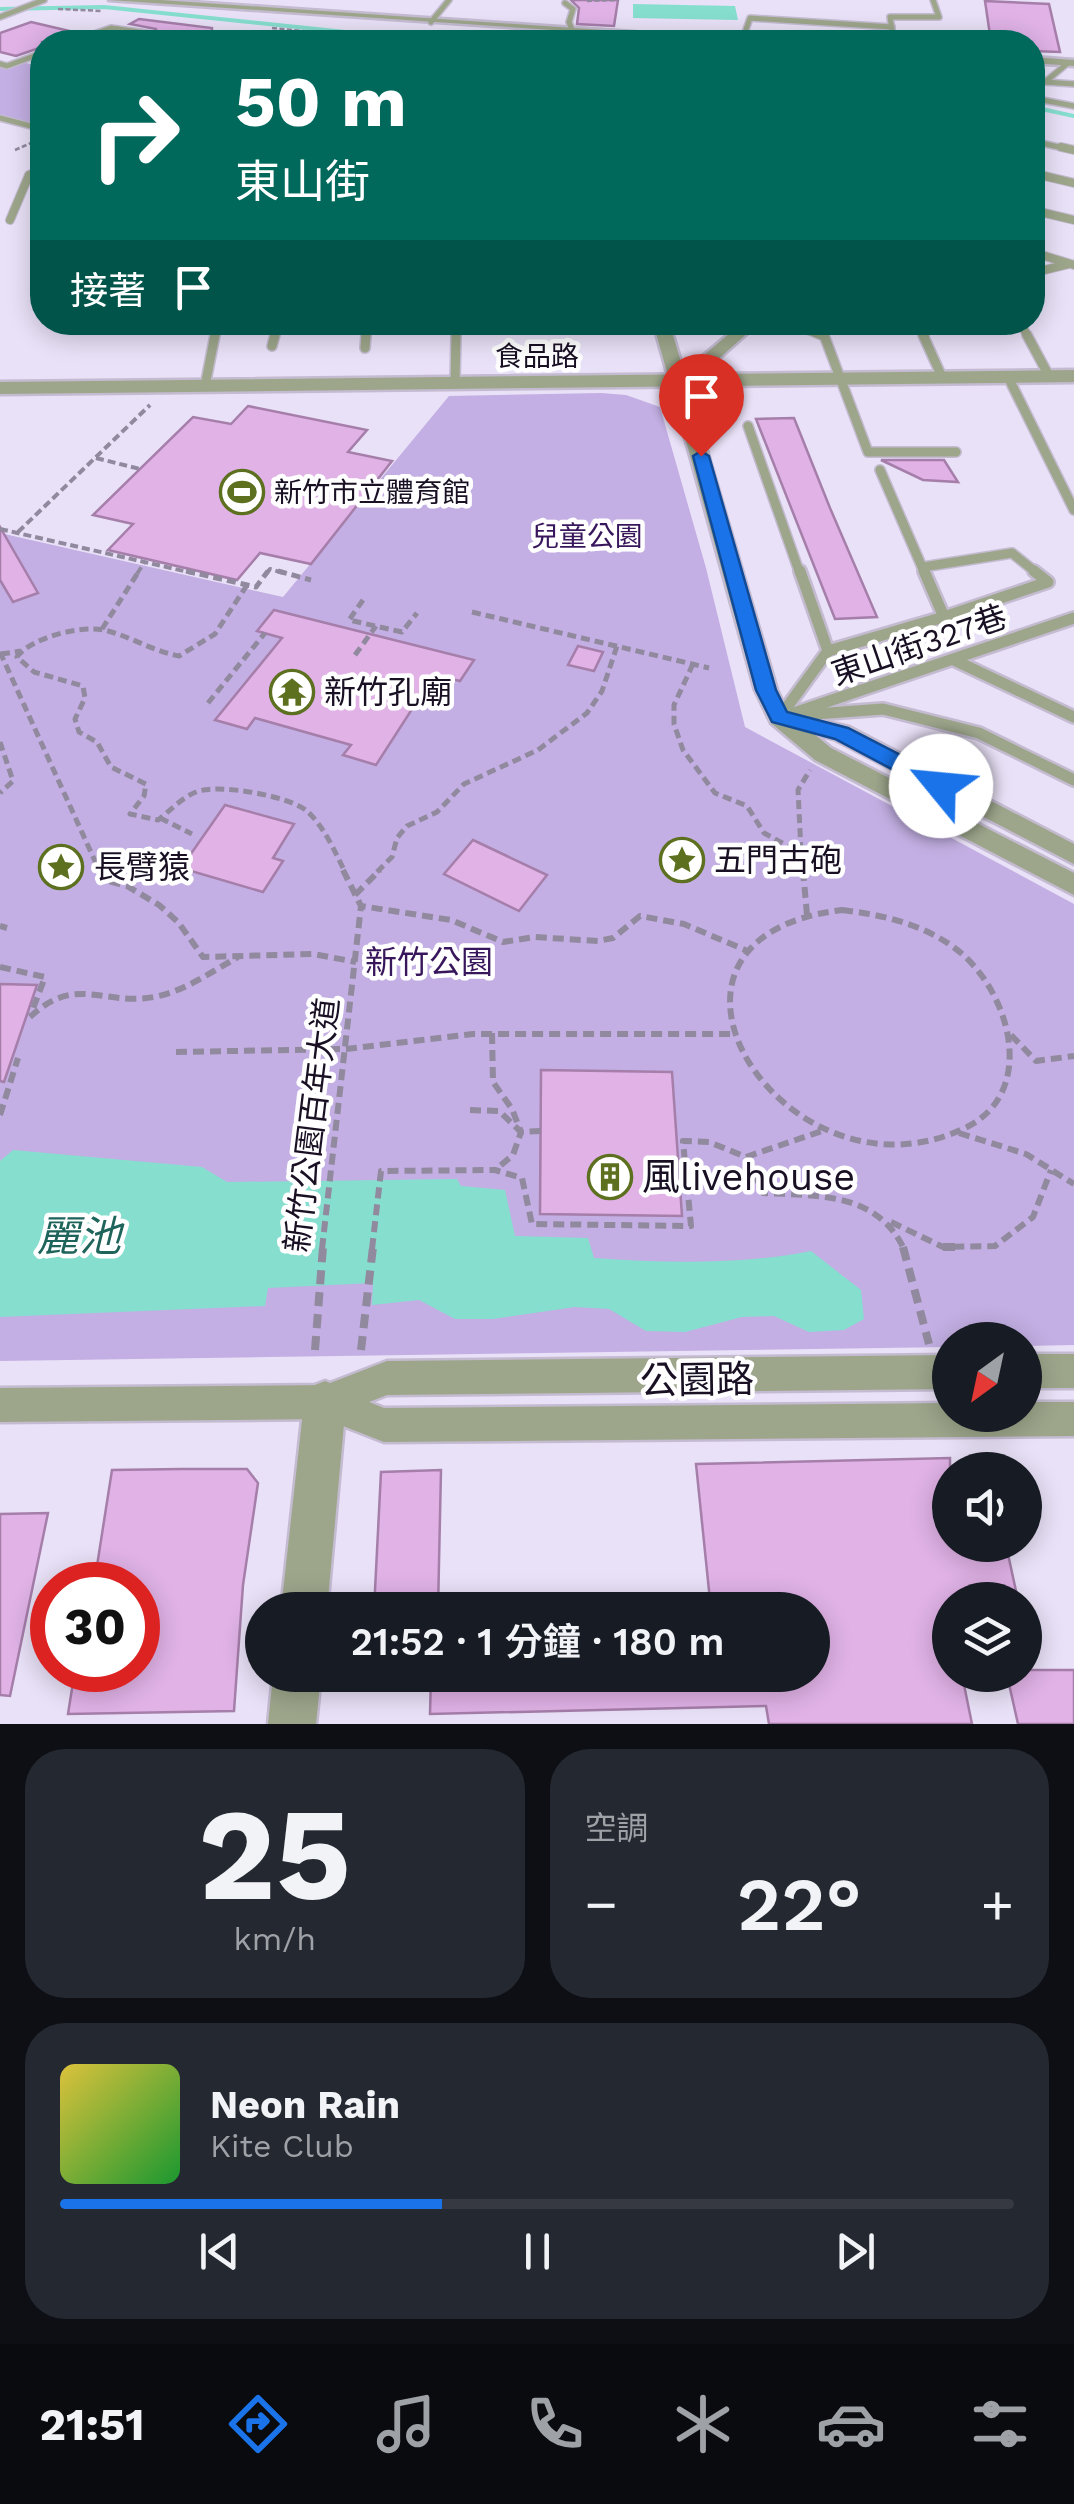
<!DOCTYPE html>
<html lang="zh-TW">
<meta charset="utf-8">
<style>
body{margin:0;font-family:"Work Sans","Noto Sans TC",sans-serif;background:#242831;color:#f1f3f6;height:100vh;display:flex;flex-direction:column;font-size:38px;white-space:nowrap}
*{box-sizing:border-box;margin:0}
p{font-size:32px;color:#9ea1a6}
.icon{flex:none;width:55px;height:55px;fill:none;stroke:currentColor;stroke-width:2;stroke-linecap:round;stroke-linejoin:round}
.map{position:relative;height:1724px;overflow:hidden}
.side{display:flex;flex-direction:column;gap:25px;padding:25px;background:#0d0f14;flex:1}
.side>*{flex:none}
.banner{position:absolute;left:30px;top:30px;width:1015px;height:305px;border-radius:40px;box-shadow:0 5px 25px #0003;background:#00695c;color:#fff;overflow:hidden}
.needle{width:65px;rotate:213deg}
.tools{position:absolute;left:932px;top:1322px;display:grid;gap:20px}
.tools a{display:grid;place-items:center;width:110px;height:110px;border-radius:50%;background:#171b24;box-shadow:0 5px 25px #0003;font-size:50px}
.speed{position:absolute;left:30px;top:1562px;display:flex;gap:20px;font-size:50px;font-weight:700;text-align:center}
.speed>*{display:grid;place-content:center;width:130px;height:130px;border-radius:50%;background:#171b24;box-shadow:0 5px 25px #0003;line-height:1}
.speed .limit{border:15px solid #d22;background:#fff;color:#111}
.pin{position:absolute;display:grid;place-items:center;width:85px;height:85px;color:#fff;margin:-102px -42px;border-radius:50% 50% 50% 0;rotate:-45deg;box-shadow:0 0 10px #0007}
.pin .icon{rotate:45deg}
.me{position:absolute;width:110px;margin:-55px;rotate:298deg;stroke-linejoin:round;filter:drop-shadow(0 0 8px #0008)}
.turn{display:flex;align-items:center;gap:35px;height:210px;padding:0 40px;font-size:45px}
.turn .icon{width:130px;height:130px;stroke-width:2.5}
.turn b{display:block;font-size:70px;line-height:85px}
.then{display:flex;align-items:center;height:95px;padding:0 40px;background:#0003;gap:20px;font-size:38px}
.big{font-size:75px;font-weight:600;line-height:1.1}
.side .tile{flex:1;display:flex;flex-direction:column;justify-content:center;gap:15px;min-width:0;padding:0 35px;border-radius:40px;background:#242831}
.side .dial{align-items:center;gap:0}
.dial b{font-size:130px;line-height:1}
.song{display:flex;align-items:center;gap:30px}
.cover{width:120px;height:120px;border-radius:15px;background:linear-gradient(135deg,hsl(50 70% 55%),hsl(130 70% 35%))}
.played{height:10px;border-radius:5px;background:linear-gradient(90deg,#1a73e8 40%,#363941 40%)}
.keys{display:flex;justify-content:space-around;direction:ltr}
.heat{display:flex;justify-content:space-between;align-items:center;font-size:55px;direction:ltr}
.side .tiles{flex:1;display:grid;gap:25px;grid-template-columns:1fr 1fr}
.tile:last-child{grid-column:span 2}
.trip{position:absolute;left:245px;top:1592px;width:585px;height:100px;border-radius:50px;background:#171b24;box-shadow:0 5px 25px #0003;font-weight:600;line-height:100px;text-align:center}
.menu{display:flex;height:160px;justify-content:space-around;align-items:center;background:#090b0e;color:#9ea1a6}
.menu .icon{width:70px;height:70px}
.menu .on{color:#1a73e8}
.menu b{font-size:45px;color:#f1f3f6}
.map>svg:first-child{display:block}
</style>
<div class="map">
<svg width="1074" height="1724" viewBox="0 0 1074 1724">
<rect width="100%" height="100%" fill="#e9e1f7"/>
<g fill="#c3afe3">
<polygon points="22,62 42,67 42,127 0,115 0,66"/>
<polygon points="601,393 626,395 660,407 706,568 745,727 1074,904 1074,1345 1025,1346 1025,1340 950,1340 950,1347 0,1361 0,533 283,597 449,396"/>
</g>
<g fill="#86decf">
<polygon points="633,4 735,6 738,20 633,18"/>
<path d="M 13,1150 L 202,1167 L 227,1182 L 457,1179 L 461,1186 L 505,1190 L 515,1236 L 588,1238 L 594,1258 C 664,1263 742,1265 811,1251 L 861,1290 L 864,1319 L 844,1330 L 809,1332 L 774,1316 L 742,1317 L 685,1332 L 646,1331 L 609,1309 L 575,1307 L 493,1319 L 455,1319 L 419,1300 L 372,1305 L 373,1283 L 268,1288 L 265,1306 L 0,1317 L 0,1161 Z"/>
</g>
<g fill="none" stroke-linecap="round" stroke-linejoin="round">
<g stroke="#86decf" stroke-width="4">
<polyline points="0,9 104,7 441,42"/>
<polyline points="1032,107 1074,116"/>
</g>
</g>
<g fill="#e0b2e6" stroke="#a57eaa" stroke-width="2.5">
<polygon points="571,0 618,0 614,26 577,24 579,8"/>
<polygon points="985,1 1049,4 1060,52 1032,51 1032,42 991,42"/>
<polygon points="139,19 212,28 211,42 97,42 112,34 157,39 156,29 130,24"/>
<polygon points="31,22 78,33 63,42 42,42 42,47 16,56 0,52 0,33"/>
<polygon points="248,406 367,430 348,452 392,461 311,564 260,553 237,580 108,550 133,524 93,515 193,417 231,424"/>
<polygon points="794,418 830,508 877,617 835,619 756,419"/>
<polygon points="881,460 944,460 958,482 923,480"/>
<polygon points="0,527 38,593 13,602 0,580"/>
<polygon points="274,610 474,660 460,681 434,675 376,765 343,755 351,745 255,718 247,729 215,720 282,638 257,631"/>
<polygon points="578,646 603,652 594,671 568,665"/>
<polygon points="225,805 294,824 273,858 283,861 263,892 181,868"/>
<polygon points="473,840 547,875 519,911 444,874"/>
<polygon points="0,984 37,985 4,1082 0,1081"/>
<polygon points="541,1070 672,1072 682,1216 540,1214"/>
<polygon points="950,1458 950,1545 1006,1545 1018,1600 950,1600 950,1675 962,1675 972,1724 769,1724 766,1706 430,1714 431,1675 812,1675 812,1610 711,1610 696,1464"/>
<polygon points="181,1469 247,1469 258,1483 243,1585 234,1711 68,1714 75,1670 138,1670 138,1585 94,1585 112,1470"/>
<polygon points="441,1470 438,1610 374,1610 381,1472"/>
<polygon points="48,1513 10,1696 0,1695 0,1514"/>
<polygon points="1025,1670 1074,1670 1074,1724 1018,1724 1007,1675 1025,1675"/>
</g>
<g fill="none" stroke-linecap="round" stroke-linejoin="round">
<defs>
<g id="service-far3">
<polyline points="565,3 573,9 569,22 572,30"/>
<polyline points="0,17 44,0"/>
<polyline points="431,22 449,0"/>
<polyline points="742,41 750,18 892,27"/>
<polyline points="71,42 111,28 153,34"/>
<polyline points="894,42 890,17 939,17 933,0"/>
<polyline points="1068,63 1045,82 1074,84"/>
<polyline points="0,64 7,66 42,53"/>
<polyline points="1032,98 1074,106"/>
<polyline points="0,118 42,129"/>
<polyline points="1032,141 1072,150"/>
</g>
<g id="service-far2">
<polyline points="1061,147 1074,150"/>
<polyline points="1032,173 1074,183"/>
<polyline points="1032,210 1074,220"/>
<polyline points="10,220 29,175 42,170"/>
<polyline points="1032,252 1074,265"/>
<polyline points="1032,273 1069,264"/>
<polyline points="788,322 825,337"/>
<polyline points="918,322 925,337"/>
<polyline points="1020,322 1028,337"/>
<polyline points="215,337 218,322"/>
<polyline points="274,337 278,322"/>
<polyline points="366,337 367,322"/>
<polyline points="456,337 456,322"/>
</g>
<g id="service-far1">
<polyline points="824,335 868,452 956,452"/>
<polyline points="923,335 942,377"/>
<polyline points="1027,335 1049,376"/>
<polyline points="272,346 275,335"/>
<polyline points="365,348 366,335"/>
<polyline points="1008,377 1074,510"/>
<polyline points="455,383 456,335"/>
<polyline points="205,386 215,335"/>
<polyline points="748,426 800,574"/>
<polyline points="880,470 925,574"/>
<polyline points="923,567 1012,553 1038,574"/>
</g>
<g id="service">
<polyline points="800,571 828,651"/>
<polyline points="944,617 1048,582 1034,571"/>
<polyline points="954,660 1074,717"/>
<polyline points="802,715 883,709 979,733 1074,780"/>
<polyline points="779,718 828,651 944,617 924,571"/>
<polyline points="779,718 1074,618"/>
</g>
<g id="minor">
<polygon points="109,0 161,0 778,42 731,42"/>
<polygon points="1032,57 1074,60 1074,66 1032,63"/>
<polygon points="653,322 669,322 684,372 743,322 760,322 688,386 777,690 788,713 849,727 1074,844 1074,864 834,739 814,734 831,748 1074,873 1074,895 815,760 771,723 755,690"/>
<rect x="1025" y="1354" width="49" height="34"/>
<polygon points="950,1355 950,1389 387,1395 369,1402 384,1408 950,1403 950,1415 1025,1415 1025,1402 1074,1402 1074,1436 384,1442 325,1419 0,1422 0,1388 325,1385 387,1361"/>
</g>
<g id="tertiary">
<polygon points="1074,370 1074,382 0,394 0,382"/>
<polygon points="325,1381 340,1387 346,1402 327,1610 281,1610 304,1402 310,1387"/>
<polygon points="273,1675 321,1675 316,1724 268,1724"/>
</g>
</defs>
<use href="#service-far3" stroke="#c4bbd1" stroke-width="8"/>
<use href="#service-far2" stroke="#c4bbd1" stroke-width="10"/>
<use href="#service-far1" stroke="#c4bbd1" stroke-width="12"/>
<use href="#service" stroke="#c4bbd1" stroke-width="16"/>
<use href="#minor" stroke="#c4bbd1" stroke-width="5"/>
<use href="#tertiary" stroke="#c4bbd1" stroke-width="5"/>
<g stroke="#91899e" stroke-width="2.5" stroke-dasharray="5 2.5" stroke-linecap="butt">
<polyline points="587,1 619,0"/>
<polyline points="58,9 102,11"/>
<polyline points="272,28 409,42"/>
<polyline points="391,36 458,42"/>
<polyline points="15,150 31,143"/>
</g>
<g stroke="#91899e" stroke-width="4" stroke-dasharray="8 4" stroke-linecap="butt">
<polyline points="96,458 140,469"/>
<polyline points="0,529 197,574"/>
<polyline points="18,532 150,405"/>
<polyline points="137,574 145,561"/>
<polyline points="266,574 270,569 287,574"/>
</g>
<g stroke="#91899e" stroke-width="5" stroke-dasharray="9 5" stroke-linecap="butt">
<polyline points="186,571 256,587 268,571"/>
<polyline points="278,571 311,580"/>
<path d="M 247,585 L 215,634 L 179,656 C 152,651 130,636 104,630 C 81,625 30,638 17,657 L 34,672 L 83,686 L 85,698 L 75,719 L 79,732 L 97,742 L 111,767 L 146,784 L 144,796 L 130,814 L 158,820 C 170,811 181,798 196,792 C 217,783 292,796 308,812 C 325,828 335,852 345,872"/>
<polyline points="363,600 349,620 402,632 417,613"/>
<polyline points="472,612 709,668"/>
<polyline points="102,629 139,571"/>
<polyline points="0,652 100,872"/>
<polyline points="1,654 21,651"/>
<polyline points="355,655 376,626"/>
<polyline points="693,664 674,705 674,724 683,750 715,793 747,806 764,833 801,853 803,872"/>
<polyline points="208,703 265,633"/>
<polyline points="0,742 13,781 0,793"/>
<polyline points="160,818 192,834"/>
<polyline points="801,851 798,790 810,770"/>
<polyline points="377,872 392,857 397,838 407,826 437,812 464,784 538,750 587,713 602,691 617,646"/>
</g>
<g stroke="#91899e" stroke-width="6" stroke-dasharray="11 6" stroke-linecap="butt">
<polyline points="99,870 104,880 127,886 159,905 178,922 203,957 313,954 356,962"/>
<polyline points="343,870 361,906 451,920 503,942 534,937 598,941 613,938 640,916 684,924 750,952"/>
<polyline points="803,870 807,915"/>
<polyline points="355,895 380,870"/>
<path d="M 842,910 C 883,915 923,924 956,949 C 1009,989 1040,1092 965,1128 C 786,1214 608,938 842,910 Z"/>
<polyline points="0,926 7,928"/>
<polyline points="0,967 45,977 31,1014"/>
<path d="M 30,1017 C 76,974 102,1006 154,997 C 185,991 211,972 238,957"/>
<polyline points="492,1033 493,1082 512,1109 521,1132 513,1155 495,1170"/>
<polyline points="1011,1035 1036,1061 1074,1056"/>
<polyline points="176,1052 346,1049 473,1034 732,1034"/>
<polyline points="470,1110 499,1111 521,1132 541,1131"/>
<polyline points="0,1115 18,1058"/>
<polyline points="959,1133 1026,1154 1074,1184"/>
<polyline points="746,1157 822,1131"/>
<polyline points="891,1222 943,1247 995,1246 1033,1217 1051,1170"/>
<polyline points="322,1249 361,906"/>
<path d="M 372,1249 L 381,1171 L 495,1170 L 522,1178 L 532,1224 L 691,1226 L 683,1141 L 709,1142 L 746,1157 L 763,1193 C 818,1196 877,1192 904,1249"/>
</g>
<g stroke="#91899e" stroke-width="8" stroke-dasharray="14 8" stroke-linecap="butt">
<polyline points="903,1247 929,1344"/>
<polyline points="943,1247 955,1247"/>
<polyline points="315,1350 323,1247"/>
<polyline points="361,1350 373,1247"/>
</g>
<use href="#service-far3" stroke="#9da68b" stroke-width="5"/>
<use href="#service-far2" stroke="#9da68b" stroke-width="8"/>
<use href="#service-far1" stroke="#9da68b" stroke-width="9"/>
<use href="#service" stroke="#9da68b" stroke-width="11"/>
<use href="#minor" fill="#9da68b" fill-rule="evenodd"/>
<use href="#tertiary" fill="#9da68b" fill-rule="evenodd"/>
</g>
<polygon fill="#1a73e8" stroke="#114b97" stroke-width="2.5" points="701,451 709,456 776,690 787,712 848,728 949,780 952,786 949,791 933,791 835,739 772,722 756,690 693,456"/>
<defs>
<symbol id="stadium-ring" viewBox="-11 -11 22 22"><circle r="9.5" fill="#fff" stroke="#5d701f" stroke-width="1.5"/><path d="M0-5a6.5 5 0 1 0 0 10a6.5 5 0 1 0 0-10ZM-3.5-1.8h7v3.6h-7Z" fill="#5d701f"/></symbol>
<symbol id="temple-ring" viewBox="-11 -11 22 22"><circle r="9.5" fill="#fff" stroke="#5d701f" stroke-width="1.5"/><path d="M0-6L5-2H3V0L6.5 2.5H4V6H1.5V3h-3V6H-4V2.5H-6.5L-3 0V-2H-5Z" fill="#5d701f"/></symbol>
<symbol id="sight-ring" viewBox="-11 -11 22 22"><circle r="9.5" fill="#fff" stroke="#5d701f" stroke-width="1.5"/><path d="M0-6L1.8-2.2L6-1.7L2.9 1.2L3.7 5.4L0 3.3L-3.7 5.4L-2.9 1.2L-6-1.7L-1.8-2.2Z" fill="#5d701f"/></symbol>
<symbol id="building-ring" viewBox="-11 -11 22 22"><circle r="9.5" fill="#fff" stroke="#5d701f" stroke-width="1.5"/><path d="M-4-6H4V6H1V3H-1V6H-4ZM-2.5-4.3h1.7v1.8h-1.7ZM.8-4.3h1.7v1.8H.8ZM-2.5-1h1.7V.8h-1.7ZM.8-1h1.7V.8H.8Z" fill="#5d701f"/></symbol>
</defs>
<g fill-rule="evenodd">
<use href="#stadium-ring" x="217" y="467" width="50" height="50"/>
<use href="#temple-ring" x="267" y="667" width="50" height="50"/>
<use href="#sight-ring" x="657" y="835" width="50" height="50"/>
<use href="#sight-ring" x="36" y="842" width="50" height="50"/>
<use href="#building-ring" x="585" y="1152" width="50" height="50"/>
</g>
<g text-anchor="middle" stroke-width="9" stroke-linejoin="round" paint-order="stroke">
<g font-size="28" fill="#191024" stroke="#fff">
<text x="537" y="366">食品路</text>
</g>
<g font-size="28" fill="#191024" stroke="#fff" text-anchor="start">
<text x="274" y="502">新竹市立體育館</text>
</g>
<g font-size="28" fill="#38165b" stroke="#fff">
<text x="587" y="546">兒童公園</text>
</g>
<g font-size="32" fill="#191024" stroke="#fff">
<text transform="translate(919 645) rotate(-19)" y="11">東山街327巷</text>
<text transform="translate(312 1125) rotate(-83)" y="11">新竹公園百年大道</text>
</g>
<g font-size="32" fill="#191024" stroke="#fff" text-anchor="start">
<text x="324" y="703">新竹孔廟</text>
<text x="714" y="871">五門古砲</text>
<text x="94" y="878">長臂猿</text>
</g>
<g font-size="32" fill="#38165b" stroke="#fff">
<text x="429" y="973">新竹公園</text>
</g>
<g font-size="38" fill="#191024" stroke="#fff" text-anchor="start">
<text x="642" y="1190">風livehouse</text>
</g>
<g font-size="38" fill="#191024" stroke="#fff">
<text transform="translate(697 1380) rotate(-1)" y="13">公園路</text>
</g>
<g font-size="42" font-style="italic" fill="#1e645b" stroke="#fff">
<text x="79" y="1251">麗池</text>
</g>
</g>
</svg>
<div class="tools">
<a><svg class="needle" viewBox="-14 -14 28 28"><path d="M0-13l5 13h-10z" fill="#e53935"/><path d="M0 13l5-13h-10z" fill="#9ea1a6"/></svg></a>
<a><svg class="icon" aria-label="sound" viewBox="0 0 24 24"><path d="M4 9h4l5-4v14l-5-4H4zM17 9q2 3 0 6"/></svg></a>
<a><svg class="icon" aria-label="layers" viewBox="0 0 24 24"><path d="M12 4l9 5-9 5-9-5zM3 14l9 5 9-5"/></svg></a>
</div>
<div class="speed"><div class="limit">30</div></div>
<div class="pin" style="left:701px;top:456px;background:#d93025"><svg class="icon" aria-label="arrive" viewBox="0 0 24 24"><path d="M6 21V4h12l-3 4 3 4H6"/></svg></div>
<svg class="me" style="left:941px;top:786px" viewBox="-20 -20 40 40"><circle r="19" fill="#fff"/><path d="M0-13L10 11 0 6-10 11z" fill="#1a73e8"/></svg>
<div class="trip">21:52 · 1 分鐘 · 180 m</div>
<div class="banner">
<div class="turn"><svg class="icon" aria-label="right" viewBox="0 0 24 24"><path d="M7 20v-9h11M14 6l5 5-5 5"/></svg><div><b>50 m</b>東山街</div></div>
<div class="then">接著<svg class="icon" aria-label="arrive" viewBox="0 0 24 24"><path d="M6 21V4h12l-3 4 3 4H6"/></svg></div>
</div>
</div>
<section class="side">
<div class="tiles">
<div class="tile dial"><b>25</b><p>km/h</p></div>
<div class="tile"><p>空調</p>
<div class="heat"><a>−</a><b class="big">22°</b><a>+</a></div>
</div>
<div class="tile">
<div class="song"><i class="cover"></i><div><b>Neon Rain</b><p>Kite Club</p></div></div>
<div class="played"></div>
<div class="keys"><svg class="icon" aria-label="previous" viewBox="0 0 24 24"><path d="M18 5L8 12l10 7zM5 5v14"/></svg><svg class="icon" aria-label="pause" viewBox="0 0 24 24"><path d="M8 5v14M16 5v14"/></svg><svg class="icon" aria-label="next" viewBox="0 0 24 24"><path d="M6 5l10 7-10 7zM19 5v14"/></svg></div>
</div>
</div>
</section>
<nav class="menu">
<b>21:51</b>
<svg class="icon on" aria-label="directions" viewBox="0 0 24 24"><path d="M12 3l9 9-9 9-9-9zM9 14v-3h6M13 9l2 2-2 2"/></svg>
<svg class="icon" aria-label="music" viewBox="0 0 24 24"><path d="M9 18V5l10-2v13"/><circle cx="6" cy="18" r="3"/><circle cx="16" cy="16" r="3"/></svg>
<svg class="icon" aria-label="phone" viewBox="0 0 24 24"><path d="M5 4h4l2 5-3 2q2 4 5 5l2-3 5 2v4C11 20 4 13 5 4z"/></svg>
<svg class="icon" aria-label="climate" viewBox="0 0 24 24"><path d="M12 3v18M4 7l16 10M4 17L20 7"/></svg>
<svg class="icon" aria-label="car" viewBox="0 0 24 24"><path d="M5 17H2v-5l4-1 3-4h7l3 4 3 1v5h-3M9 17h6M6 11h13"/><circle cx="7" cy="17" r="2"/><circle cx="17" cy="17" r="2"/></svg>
<svg class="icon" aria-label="filters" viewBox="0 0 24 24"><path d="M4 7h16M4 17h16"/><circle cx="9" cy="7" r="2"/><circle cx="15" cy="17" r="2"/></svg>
</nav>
